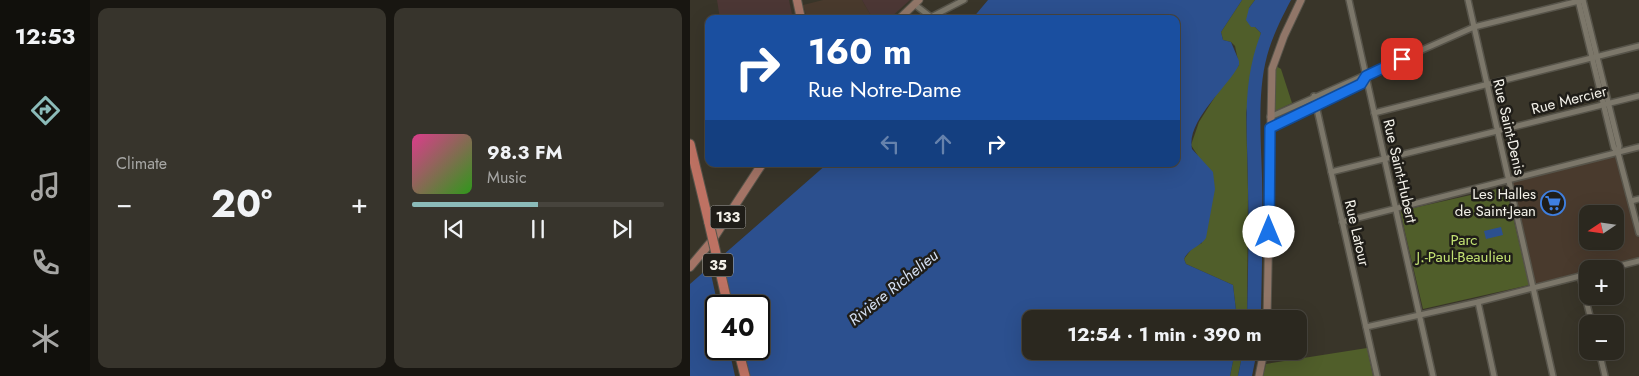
<!DOCTYPE html>
<meta charset="utf-8">
<style>
body{margin:0;font-family:Jost,sans-serif;background:#37342c;color:#f1f3f6;height:100vh;display:flex;flex-direction:column;font-size:19px;white-space:nowrap}
*{box-sizing:border-box;margin:0}
p{font-size:16px;color:#a6a6a4}
.icon{flex:none;width:28px;height:28px;fill:none;stroke:currentColor;stroke-width:2;stroke-linecap:round;stroke-linejoin:round}
.map{position:relative;flex:1;overflow:hidden}
.details{display:flex;flex-direction:column;gap:8px;padding:8px;background:#181611;width:600px}
.details>*{flex:none}
.banner{position:absolute;left:15px;top:15px;width:475px;height:152px;border-radius:10px;box-shadow:0 5px 20px #0002,0 0 0 1px #47443d;background:#1a4fa0;color:#fff;overflow:hidden}
.needle{width:32px;rotate:257deg}
.tools{position:absolute;left:889px;top:205px;display:grid;gap:10px}
.tools a{display:grid;place-items:center;width:45px;height:45px;border-radius:10px;background:#2b281f;box-shadow:0 5px 20px #0002,0 0 0 1px #47443d;font-size:25px}
.speed{position:absolute;left:15px;top:295px;display:flex;gap:10px;font-size:25px;font-weight:700;text-align:center}
.speed>*{display:grid;place-content:center;width:65px;height:65px;border-radius:50%;background:#2b281f;box-shadow:0 5px 20px #0002,0 0 0 1px #47443d;line-height:1}
.speed .limit{border:2px solid #111;border-radius:8px;background:#fff;color:#111}
.pin{position:absolute;display:grid;place-items:center;width:42px;height:42px;color:#fff;margin:-21px;border-radius:10px;box-shadow:0 2px 8px #0006}
.me{position:absolute;width:55px;margin:-28px;rotate:0deg;stroke-linejoin:round;filter:drop-shadow(0 0 4px #0008)}
.turn{display:flex;align-items:center;gap:18px;height:105px;padding:0 20px;font-size:22px}
.turn .icon{width:65px;height:65px;stroke-width:2.5}
.turn b{display:block;font-size:35px;line-height:42px}
.lanes{display:flex;align-items:center;height:48px;padding:0 20px;background:#0003;justify-content:center;gap:25px;direction:ltr}
.lanes .off{opacity:.35}
.big{font-size:38px;font-weight:700;line-height:1.1}
.details .widget{flex:1;display:flex;flex-direction:column;justify-content:center;gap:8px;min-width:0;padding:0 18px;border-radius:10px;background:#37342c}
.song{display:flex;align-items:center;gap:15px}
.cover{width:60px;height:60px;border-radius:8px;background:linear-gradient(135deg,hsl(330 70% 55%),hsl(110 70% 35%))}
.played{height:5px;border-radius:2px;background:linear-gradient(90deg,#8bbbb9 50%,#47443d 50%)}
.keys{display:flex;justify-content:space-around;direction:ltr}
.heat{display:flex;justify-content:space-between;align-items:center;font-size:28px;direction:ltr}
.details .tiles{flex:1;display:grid;gap:8px;grid-template-columns:repeat(2,1fr)}
.trip{position:absolute;left:332px;top:310px;width:285px;height:50px;border-radius:10px;background:#2b281f;box-shadow:0 5px 20px #0002,0 0 0 1px #47443d;font-weight:700;line-height:50px;text-align:center}
main{display:flex;flex:1;min-height:0}
.menu{display:flex;flex-direction:column;width:90px;justify-content:space-around;align-items:center;background:#11100c;color:#a6a6a4}
.menu .icon{width:35px;height:35px}
.menu .current{color:#8bbbb9}
.menu b{font-size:22px;color:#f1f3f6}
.map>svg:first-child{display:block}
</style>
<main>
<nav class="menu">
<b>12:53</b>
<svg class="icon current" aria-label="directions" viewBox="0 0 24 24"><path d="M12 3l9 9-9 9-9-9zM9 14v-3h6M13 9l2 2-2 2"/></svg>
<svg class="icon" aria-label="music" viewBox="0 0 24 24"><path d="M9 18V5l10-2v13"/><circle cx="6" cy="18" r="3"/><circle cx="16" cy="16" r="3"/></svg>
<svg class="icon" aria-label="phone" viewBox="0 0 24 24"><path d="M5 4h4l2 5-3 2q2 4 5 5l2-3 5 2v4C11 20 4 13 5 4z"/></svg>
<svg class="icon" aria-label="climate" viewBox="0 0 24 24"><path d="M12 3v18M4 7l16 10M4 17L20 7"/></svg>
</nav>
<section class="details">
<div class="tiles">
<div class="widget"><p>Climate</p>
<div class="heat"><a>−</a><b class="big">20°</b><a>+</a></div>
</div>
<div class="widget">
<div class="song"><i class="cover"></i><div><b>98.3 FM</b><p>Music</p></div></div>
<div class="played"></div>
<div class="keys"><svg class="icon" aria-label="previous" viewBox="0 0 24 24"><path d="M18 5L8 12l10 7zM5 5v14"/></svg><svg class="icon" aria-label="pause" viewBox="0 0 24 24"><path d="M8 5v14M16 5v14"/></svg><svg class="icon" aria-label="next" viewBox="0 0 24 24"><path d="M6 5l10 7-10 7zM19 5v14"/></svg></div>
</div>
</div>
</section>
<div class="map">
<svg width="949" height="376" viewBox="0 0 949 376">
<rect width="100%" height="100%" fill="#393529"/>
<g fill="#493a2d" fill-rule="evenodd">
<polygon points="133,0 172,0 183,19 117,19 113,5"/>
<path d="M 928,153 L 949,234 L 949,261 L 918,269 L 898,269 L 897,274 L 844,288 L 818,180 ZM 898,214 L 925,214 L 925,241 L 898,241 Z"/>
</g>
<g fill="#4c3735">
<polygon points="27,0 99,0 103,19 30,19"/>
<polygon points="172,0 220,0 199,19 183,19"/>
</g>
<g fill="#505e2a">
<polygon points="552,0 565,0 559,8 565,27 571,33 556,113 558,191 557,319 547,319 543,285 496,264 494,259 503,247 512,243 508,156 501,145 509,122 533,84 549,65 545,46 541,42 533,40 531,32"/>
<polygon points="586,66 591,69 602,103 585,111 583,88"/>
<polygon points="816,187 839,285 733,309 710,211"/>
<polygon points="677,348 683,376 573,376 576,364"/>
<polygon points="545,351 553,351 548,376 540,376"/>
</g>
<g fill="#2c508f" fill-rule="evenodd">
<path d="M 298,0 L 552,0 L 531,32 L 533,40 L 541,42 L 549,61 L 549,65 C 537,88 496,121 502,149 L 523,172 L 525,189 L 516,238 C 510,247 499,248 494,259 L 496,264 L 543,285 L 547,319 L 341,319 L 341,351 L 545,351 L 540,376 L 0,376 L 0,284 L 137,164 L 486,164 L 486,19 L 282,19 ZM 26,306 L 69,306 L 69,349 L 26,349 Z"/>
<path d="M 565,0 L 601,0 C 592,17 582,37 577,56 C 567,93 571,140 572,177 C 573,222 572,267 571,311 L 571,319 L 557,319 C 558,276 559,232 558,189 C 558,134 550,87 571,33 L 565,27 L 561,27 L 556,20 L 559,8 Z"/>
<polygon points="811,227 813,235 796,239 794,231"/>
<polygon points="553,351 567,351 562,376 548,376"/>
</g>
<g fill="#393529">
<polygon points="29,256 41,306 28,306 19,265"/>
<polygon points="39,349 52,349 58,376 45,376"/>
</g>
<g fill="none" stroke-linecap="round" stroke-linejoin="round">
<defs>
<g id="street">
<polyline points="659,0 743,376"/>
<polyline points="778,0 863,376"/>
<polyline points="888,0 924,148 928,153 949,233"/>
<polyline points="893,0 929,146 928,153"/>
<polyline points="224,4 241,17 274,0"/>
<polyline points="624,96 687,376"/>
<polyline points="684,113 949,46"/>
<polyline points="580,117 784,27 893,0"/>
<polyline points="580,128 671,85 676,76"/>
<polyline points="641,172 949,96"/>
<polyline points="941,201 949,199"/>
<polyline points="652,222 949,147"/>
<polyline points="917,269 949,261"/>
<polyline points="890,276 902,324"/>
<polyline points="788,302 804,376"/>
<polyline points="676,327 788,302 898,274"/>
<polyline points="909,351 915,376"/>
</g>
<g id="secondary">
<polyline points="209,19 229,0"/>
<polyline points="577,319 582,69 594,36 611,0"/>
<polyline points="569,376 574,351"/>
</g>
<g id="primary">
<polyline points="107,0 111,19"/>
<polyline points="0,267 21,242 72,164"/>
</g>
<g id="highway">
<polyline points="0,144 19,223"/>
<polyline points="48,349 55,376"/>
</g>
</defs>
<use href="#street" stroke="#57544a" stroke-width="8"/>
<use href="#secondary" stroke="#57544a" stroke-width="9"/>
<use href="#primary" stroke="#57544a" stroke-width="10"/>
<use href="#highway" stroke="#57544a" stroke-width="11"/>
<use href="#street" stroke="#7c776a" stroke-width="5"/>
<use href="#secondary" stroke="#907668" stroke-width="7"/>
<use href="#primary" stroke="#a47466" stroke-width="8"/>
<use href="#highway" stroke="#be7263" stroke-width="9"/>
<defs>
<polyline id="highway-bridge" points="19,223 38,306"/>
</defs>
<use href="#highway-bridge" stroke="#57544a" stroke-width="11" stroke-linecap="butt"/>
<use href="#highway-bridge" stroke="#be7263" stroke-width="9"/>
</g>
<g fill="none" stroke-linecap="round" stroke-linejoin="round">
<defs>
<polyline id="route" points="579,232 580,128 671,84 676,76 712,59"/>
</defs>
<use href="#route" stroke="#114b97" stroke-width="12"/>
<use href="#route" stroke="#1a73e8" stroke-width="9"/>
</g>
<defs>
<symbol id="supermarket-ring" viewBox="-11 -11 22 22"><circle r="9.5" fill="#1f1d18" stroke="#3f7fe0" stroke-width="1.5"/><path d="M-6-5.5h2.5l.6 2H6L4.5 2H-2.5L-4.4-4H-6ZM-1.5 3.2a1.3 1.3 0 1 0 .1 0ZM3 3.2a1.3 1.3 0 1 0 .1 0Z" fill="#3f7fe0"/></symbol>
</defs>
<g fill-rule="evenodd">
<use href="#supermarket-ring" x="849" y="189" width="28" height="28"/>
</g>
<g text-anchor="middle" stroke-width="5" stroke-linejoin="round" paint-order="stroke">
<g fill="#1f1d18" stroke="#b3b1aa" stroke-width="1">
<rect x="20.5" y="205.5" width="35" height="23" rx="4"/>
<rect x="13" y="253.5" width="30" height="23" rx="4"/>
</g>
<g font-size="14" font-weight="bold" fill="#f3f1e9">
<text x="38" y="222">133</text>
<text x="28" y="270">35</text>
</g>
<g font-size="15" fill="#f3f1e9" stroke="#1f1d18">
<text transform="translate(879 100) rotate(-14)" y="5">Rue Mercier</text>
<text transform="translate(819 127) rotate(77)" y="5">Rue Saint-Denis</text>
<text transform="translate(710 171) rotate(77)" y="5">Rue Saint-Hubert</text>
<text transform="translate(667 233) rotate(77)" y="5">Rue Latour</text>
</g>
<g font-size="15" fill="#f3f1e9" stroke="#1f1d18" text-anchor="end">
<text x="846" y="199">Les Halles<tspan x="846" dy="17">de Saint-Jean</tspan></text>
</g>
<g font-size="15" fill="#c2e172" stroke="#1f1d18">
<text x="774" y="245">Parc<tspan x="774" dy="17">J.-Paul-Beaulieu</tspan></text>
</g>
<g font-size="16" font-style="italic" fill="#d4dff2" stroke="#1f1d18">
<text transform="translate(203 287) rotate(-39)" y="6">Rivière Richelieu</text>
</g>
</g>
</svg>
<div class="tools">
<a><svg class="needle" viewBox="-14 -14 28 28"><path d="M0-13l5 13h-10z" fill="#e53935"/><path d="M0 13l5-13h-10z" fill="#a6a6a4"/></svg></a>
<a>+</a>
<a>−</a>
</div>
<div class="speed"><div class="limit">40</div></div>
<div class="pin" style="left:712px;top:59px;background:#d93025"><svg class="icon" aria-label="arrive" viewBox="0 0 24 24"><path d="M6 21V4h12l-3 4 3 4H6"/></svg></div>
<svg class="me" style="left:579px;top:232px" viewBox="-20 -20 40 40"><circle r="19" fill="#fff"/><path d="M0-13L10 11 0 6-10 11z" fill="#1a73e8"/></svg>
<div class="trip">12:54 · 1 min · 390 m</div>
<div class="banner">
<div class="turn"><svg class="icon" aria-label="right" viewBox="0 0 24 24"><path d="M7 20v-9h11M14 6l5 5-5 5"/></svg><div><b>160 m</b>Rue Notre-Dame</div></div>
<div class="lanes"><svg class="icon off" aria-label="left" viewBox="0 0 24 24"><path d="M17 20v-9H6M10 6l-5 5 5 5"/></svg><svg class="icon off" aria-label="ahead" viewBox="0 0 24 24"><path d="M12 20V5M6 11l6-6 6 6"/></svg><svg class="icon" aria-label="right" viewBox="0 0 24 24"><path d="M7 20v-9h11M14 6l5 5-5 5"/></svg></div>
</div>
</div>
</main>
